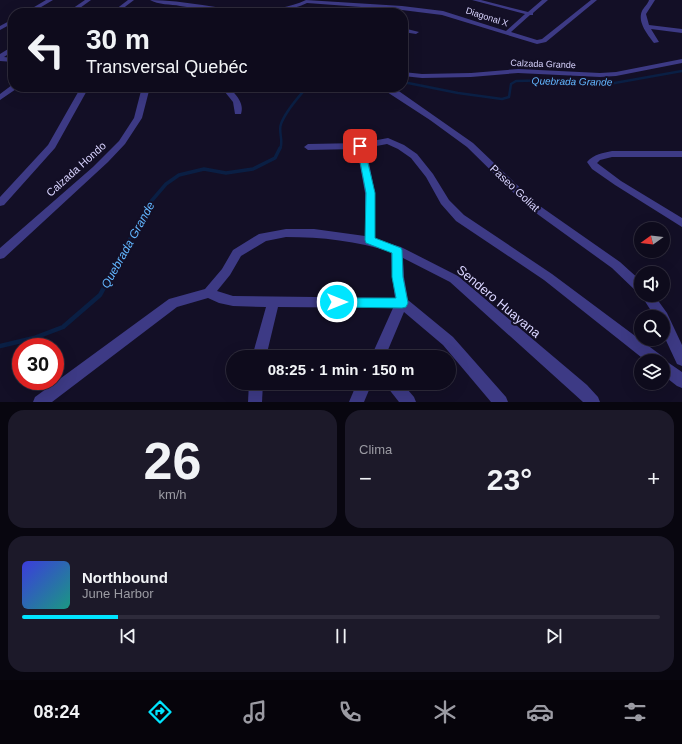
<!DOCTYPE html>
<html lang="es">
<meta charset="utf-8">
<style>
body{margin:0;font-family:Arial,sans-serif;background:#1c1929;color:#f1f3f6;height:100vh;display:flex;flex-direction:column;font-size:15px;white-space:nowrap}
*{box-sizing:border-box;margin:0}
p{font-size:13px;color:#9b9ba3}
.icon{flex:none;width:22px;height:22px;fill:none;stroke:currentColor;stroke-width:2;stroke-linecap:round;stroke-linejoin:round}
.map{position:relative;height:402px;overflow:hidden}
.sheet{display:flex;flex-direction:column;gap:8px;padding:8px;background:#08060f;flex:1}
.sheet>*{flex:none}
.guide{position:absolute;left:8px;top:8px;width:400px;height:84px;border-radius:16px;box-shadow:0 4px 16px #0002,0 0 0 1px #2e2b3b;background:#0e0b1c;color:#f1f3f6;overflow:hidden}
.needle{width:26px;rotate:255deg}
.buttons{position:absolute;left:634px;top:222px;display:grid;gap:8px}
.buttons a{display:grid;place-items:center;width:36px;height:36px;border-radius:50%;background:#0e0b1c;box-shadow:0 4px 16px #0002,0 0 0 1px #2e2b3b;font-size:20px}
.speed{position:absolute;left:12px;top:338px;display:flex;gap:8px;font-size:20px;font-weight:700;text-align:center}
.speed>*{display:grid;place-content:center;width:52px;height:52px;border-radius:50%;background:#0e0b1c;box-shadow:0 4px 16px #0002,0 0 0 1px #2e2b3b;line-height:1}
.speed .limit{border:6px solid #d22;background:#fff;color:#111}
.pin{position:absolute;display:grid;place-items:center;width:34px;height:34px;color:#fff;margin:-17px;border-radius:8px;box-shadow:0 2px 6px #0006}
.me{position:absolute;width:44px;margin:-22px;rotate:90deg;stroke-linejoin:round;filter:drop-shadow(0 0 3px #0008)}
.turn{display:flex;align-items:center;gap:14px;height:84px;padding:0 12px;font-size:18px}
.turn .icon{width:52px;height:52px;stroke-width:2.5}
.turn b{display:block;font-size:28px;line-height:34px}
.big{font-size:30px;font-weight:600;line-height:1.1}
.sheet .card{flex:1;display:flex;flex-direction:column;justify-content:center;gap:6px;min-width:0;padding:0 14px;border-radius:16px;background:#1c1929}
.sheet .dial{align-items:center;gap:0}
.dial b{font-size:52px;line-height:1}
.song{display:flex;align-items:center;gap:12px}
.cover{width:48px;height:48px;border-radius:6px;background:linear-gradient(135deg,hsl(240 70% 55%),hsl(170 70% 35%))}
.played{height:4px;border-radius:2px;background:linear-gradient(90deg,#00e5ff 15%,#2e2b3b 15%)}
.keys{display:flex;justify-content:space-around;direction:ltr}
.heat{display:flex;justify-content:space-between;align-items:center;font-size:22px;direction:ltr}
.sheet .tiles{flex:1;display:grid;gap:8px;grid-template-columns:1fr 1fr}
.card:last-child{grid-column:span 2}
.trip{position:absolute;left:226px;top:350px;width:230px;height:40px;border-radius:20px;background:#0e0b1c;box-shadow:0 4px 16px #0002,0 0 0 1px #2e2b3b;font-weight:600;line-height:40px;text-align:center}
.dock{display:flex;height:64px;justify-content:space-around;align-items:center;background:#06040b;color:#9b9ba3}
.dock .icon{width:28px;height:28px}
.dock .on{color:#00e5ff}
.dock b{font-size:18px;color:#f1f3f6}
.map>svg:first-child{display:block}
</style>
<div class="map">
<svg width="682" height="402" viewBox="0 0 682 402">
<rect width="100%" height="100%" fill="#130f26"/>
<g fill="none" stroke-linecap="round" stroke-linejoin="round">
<g stroke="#0a1f44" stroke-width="2.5">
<polyline points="403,82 458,93 502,99 509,97 511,84 516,81 559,80 609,84 682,71"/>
<path d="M 280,149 C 284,141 278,132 281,124 C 286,110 298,98 307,87"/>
</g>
<polyline stroke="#0a1f44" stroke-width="3.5" points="119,259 148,205 166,184 179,175 204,169 226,173 253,169 275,158 280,148"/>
<polyline stroke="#0a1f44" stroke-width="4.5" points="0,346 34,338 63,327 100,295 120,258"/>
<g fill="#3d3a85" fill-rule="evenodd">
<polygon points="46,0 53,0 31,13 24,13"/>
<polygon points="85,0 91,0 73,13 66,13"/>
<path d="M 150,0 C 202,0 256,23 306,0 L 402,6 L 443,11 L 506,31 L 525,14 L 472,0 L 481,0 L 528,12 L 542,0 L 548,0 L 533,13 L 533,15 L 530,15 L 511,32 L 537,40 L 542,39 L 591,0 L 597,0 L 546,42 L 537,44 L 442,15 L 402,10 L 307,3 C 268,21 221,12 180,6 C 171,4 158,5 150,0 Z"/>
<path d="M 649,0 L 655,0 L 646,14 L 649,25 L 682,29 L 682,33 L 651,29 L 659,42 L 654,43 C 648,35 637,22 642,11 C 644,7 648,4 649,0 Z"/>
<polygon points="13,19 13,23 0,30 0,26"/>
<polygon points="403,28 419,32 416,34 403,32"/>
<polygon points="13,46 13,51 4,57 13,58 13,62 0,61 0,54"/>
<polygon points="682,59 682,63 616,76 600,77 518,73 471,77 422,78 403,76 403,72 422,74 471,73 518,69 600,73 616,72"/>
<polygon points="81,87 89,87 55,148 4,205 0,206 0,197 48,145"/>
<polygon points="142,87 150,87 142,118 125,144 108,162 4,258 0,259 0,248 93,167 119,141 134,118"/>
<path d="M 221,87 L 229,87 C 235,94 245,103 241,114 L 235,114 L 233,102 Z"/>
<polygon points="385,87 393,87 473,143 537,204 620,262 641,281 641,293 637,292 612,268 529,208 467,147 430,120 387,92"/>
<path d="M 388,138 L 404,145 L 417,154 L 433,174 L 449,200 L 464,215 L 552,274 L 662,356 L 663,359 L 682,372 L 682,388 L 677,386 L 663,375 L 663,361 L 646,361 L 544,280 L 456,221 L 441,204 L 426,177 L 411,158 L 398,149 L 387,144 L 366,148 L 375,193 L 375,239 L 401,247 L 458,276 L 587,385 L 598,397 L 600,402 L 583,402 L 450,282 L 403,258 L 404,277 L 408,300 L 453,337 L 506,397 L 508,402 L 491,402 L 443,345 L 404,312 L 385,357 L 371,357 L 393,308 L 278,307 L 266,357 L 252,357 L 266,307 L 233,306 L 219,303 L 208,298 L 177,307 L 52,402 L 33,402 L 35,397 L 169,299 L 205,289 L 222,269 L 233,250 L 259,234 L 286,229 L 314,229 L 365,236 L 365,193 L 357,149 L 308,150 L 304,147 L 308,144 L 361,143 ZM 286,237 C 322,237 357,241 391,252 L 392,277 L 395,298 L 233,296 L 217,291 L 230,275 L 241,256 L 266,241 Z"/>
<path d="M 612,151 L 682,151 L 682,157 L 612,157 L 600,160 L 597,163 L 621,181 L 682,218 L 682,227 L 615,185 L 592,169 L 587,162 C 594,154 603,153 612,151 Z"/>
<polygon points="641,295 654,295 667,313 682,345 682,366 677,364 663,334 663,317 655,317"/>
<polygon points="249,383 263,383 262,402 248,402"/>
<polygon points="357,383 372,383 364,402 349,402"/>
<polygon points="386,383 402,383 414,397 416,402 399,402 388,388"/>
</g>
<g fill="#3d3a85" fill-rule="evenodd">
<polygon points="128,0 134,0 117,13 111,13"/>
<polygon points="12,85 13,87 19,87 0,100 0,94"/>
</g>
</g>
<polygon fill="#00e5ff" stroke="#0095a6" points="360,143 364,146 375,193 375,238 401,248 402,250 403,277 408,303 406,307 402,308 337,307 333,306 331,302 333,299 337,298 396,298 392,277 392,253 366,243 365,240 366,193 357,146"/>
<g text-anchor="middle" stroke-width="4" stroke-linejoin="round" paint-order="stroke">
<g font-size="9" fill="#d9d4ff" stroke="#130f26">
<text transform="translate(487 17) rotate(18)" y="3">Diagonal X</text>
<text transform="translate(543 64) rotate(2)" y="3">Calzada Grande</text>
</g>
<g font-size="10" font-style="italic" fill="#62b6ff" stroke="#130f26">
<text transform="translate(572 81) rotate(1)" y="4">Quebrada Grande</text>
</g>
<g font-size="11" fill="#d9d4ff" stroke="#130f26">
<text transform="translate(76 169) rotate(-42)" y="4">Calzada Hondo</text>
<text transform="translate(515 188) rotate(43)" y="4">Paseo Goliat</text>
</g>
<g font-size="12" font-style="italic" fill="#62b6ff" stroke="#130f26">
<text transform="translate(128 245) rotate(-61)" y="4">Quebrada Grande</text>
</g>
<g font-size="13" fill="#d9d4ff" stroke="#130f26">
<text transform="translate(499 301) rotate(40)" y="5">Sendero Huayana</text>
</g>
</g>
</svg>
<div class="buttons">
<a><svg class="needle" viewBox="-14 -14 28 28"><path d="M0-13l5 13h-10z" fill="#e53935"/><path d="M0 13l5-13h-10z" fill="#9b9ba3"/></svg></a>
<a><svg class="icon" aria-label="sound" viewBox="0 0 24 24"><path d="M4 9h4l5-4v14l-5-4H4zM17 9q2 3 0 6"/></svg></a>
<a><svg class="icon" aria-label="search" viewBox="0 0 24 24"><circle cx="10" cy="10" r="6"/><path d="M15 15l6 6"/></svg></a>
<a><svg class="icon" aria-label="layers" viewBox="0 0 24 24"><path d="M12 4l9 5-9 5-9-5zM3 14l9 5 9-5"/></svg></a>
</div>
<div class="speed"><div class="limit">30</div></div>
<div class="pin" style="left:360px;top:146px;background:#d93025"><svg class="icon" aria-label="arrive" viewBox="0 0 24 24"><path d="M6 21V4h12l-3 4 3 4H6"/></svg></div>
<svg class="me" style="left:337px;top:302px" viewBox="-20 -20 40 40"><circle r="17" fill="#00e5ff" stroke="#fff" stroke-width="3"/><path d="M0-11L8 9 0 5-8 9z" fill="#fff"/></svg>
<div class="trip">08:25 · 1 min · 150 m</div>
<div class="guide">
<div class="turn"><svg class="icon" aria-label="left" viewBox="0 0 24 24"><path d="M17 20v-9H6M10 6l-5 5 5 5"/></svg><div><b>30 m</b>Transversal Quebéc</div></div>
</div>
</div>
<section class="sheet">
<div class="tiles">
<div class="card dial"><b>26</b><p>km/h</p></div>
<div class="card"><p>Clima</p>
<div class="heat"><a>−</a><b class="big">23°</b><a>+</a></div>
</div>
<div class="card">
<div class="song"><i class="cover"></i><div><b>Northbound</b><p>June Harbor</p></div></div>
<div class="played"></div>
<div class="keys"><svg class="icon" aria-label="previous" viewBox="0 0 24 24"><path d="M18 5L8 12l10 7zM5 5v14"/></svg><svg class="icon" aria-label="pause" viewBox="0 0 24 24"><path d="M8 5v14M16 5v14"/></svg><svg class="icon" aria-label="next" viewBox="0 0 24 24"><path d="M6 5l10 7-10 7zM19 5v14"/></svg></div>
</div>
</div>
</section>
<nav class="dock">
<b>08:24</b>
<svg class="icon on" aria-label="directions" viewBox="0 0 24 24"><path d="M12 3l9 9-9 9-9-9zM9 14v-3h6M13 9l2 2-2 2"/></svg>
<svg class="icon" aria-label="music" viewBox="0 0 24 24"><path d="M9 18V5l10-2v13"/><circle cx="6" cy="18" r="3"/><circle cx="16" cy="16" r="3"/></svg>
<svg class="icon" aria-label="phone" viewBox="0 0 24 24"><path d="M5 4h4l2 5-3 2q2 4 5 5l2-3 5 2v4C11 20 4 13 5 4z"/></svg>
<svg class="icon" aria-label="climate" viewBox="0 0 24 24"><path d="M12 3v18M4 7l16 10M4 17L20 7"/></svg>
<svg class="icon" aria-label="car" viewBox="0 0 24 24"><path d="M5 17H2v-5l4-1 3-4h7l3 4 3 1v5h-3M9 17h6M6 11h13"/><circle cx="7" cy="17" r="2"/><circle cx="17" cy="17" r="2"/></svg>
<svg class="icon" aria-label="filters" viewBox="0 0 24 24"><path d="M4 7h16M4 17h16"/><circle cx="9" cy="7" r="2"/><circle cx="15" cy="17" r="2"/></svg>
</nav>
